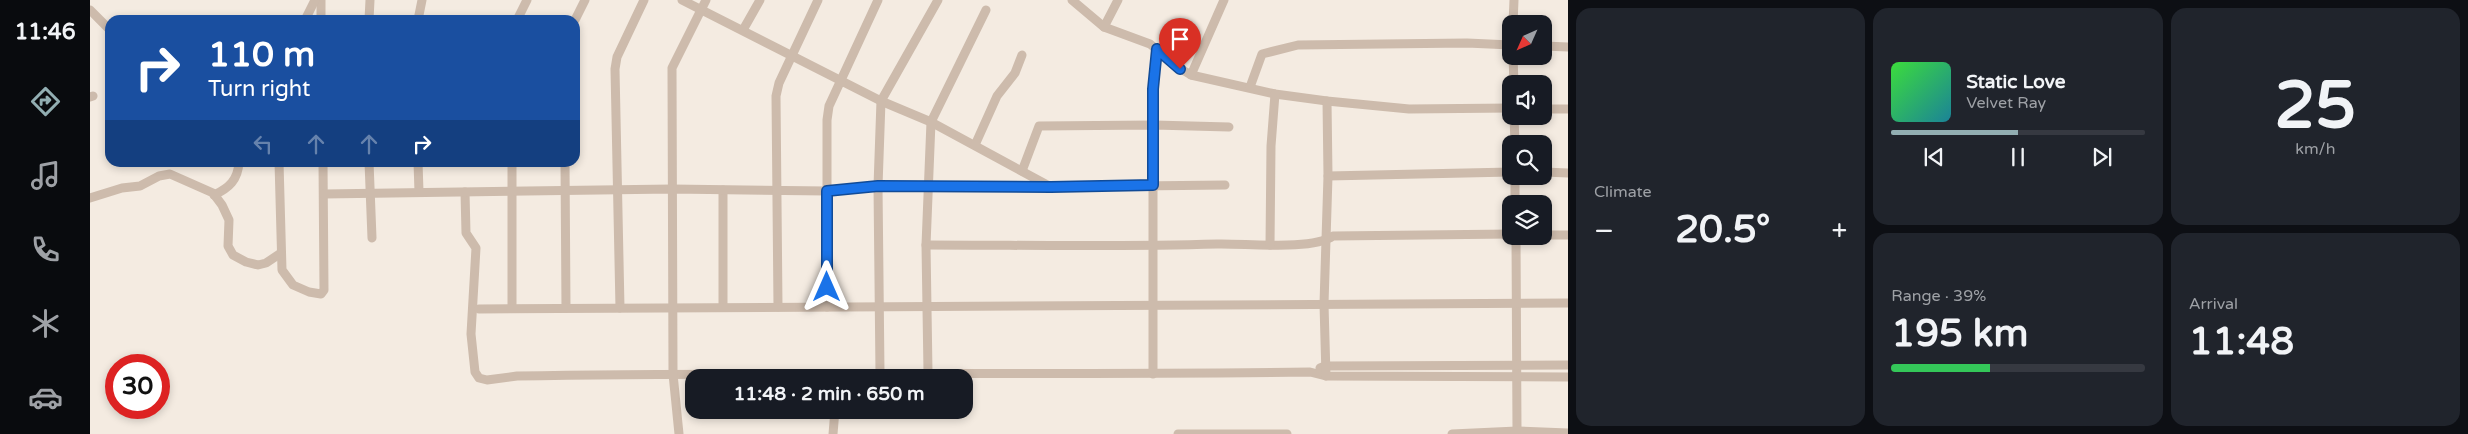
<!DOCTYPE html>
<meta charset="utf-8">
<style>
body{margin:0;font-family:"Varela Round",sans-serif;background:#20242c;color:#f1f3f6;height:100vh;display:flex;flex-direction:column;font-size:19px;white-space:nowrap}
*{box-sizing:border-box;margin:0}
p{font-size:16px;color:#9ea1a6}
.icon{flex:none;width:28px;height:28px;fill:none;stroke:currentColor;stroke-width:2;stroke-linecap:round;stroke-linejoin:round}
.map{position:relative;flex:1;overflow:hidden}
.panel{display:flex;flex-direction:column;gap:8px;padding:8px;background:#0d0f14;width:900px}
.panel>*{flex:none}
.hud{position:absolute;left:15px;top:15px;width:475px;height:152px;border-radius:15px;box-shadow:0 2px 8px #0003;background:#1a4fa0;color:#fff;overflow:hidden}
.needle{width:32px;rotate:225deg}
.fabs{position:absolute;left:1412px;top:15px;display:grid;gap:10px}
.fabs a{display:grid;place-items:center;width:50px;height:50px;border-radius:10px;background:#171b24;box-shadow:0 2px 8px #0003;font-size:25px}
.speed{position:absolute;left:15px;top:354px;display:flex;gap:10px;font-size:25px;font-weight:700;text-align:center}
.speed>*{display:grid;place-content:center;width:65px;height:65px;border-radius:50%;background:#171b24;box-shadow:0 2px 8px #0003;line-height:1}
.speed .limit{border:8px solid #d22;background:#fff;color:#111}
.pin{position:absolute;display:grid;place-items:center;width:42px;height:42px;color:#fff;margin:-51px -21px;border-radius:50% 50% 50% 0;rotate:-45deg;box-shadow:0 0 5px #0007}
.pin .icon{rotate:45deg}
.me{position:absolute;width:55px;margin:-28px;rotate:0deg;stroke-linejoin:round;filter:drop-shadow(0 0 4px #0008)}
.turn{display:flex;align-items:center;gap:18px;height:105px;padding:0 20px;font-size:22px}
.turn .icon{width:65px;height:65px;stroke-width:2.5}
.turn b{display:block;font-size:35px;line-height:42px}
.lanes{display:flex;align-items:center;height:48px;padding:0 20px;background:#0003;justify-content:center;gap:25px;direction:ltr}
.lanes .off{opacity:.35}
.big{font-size:38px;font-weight:800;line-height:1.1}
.panel .widget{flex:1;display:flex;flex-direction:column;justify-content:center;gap:8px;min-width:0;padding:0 18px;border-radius:15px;background:#20242c}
.panel .dial{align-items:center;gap:0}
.dial b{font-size:65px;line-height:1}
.song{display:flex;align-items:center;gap:15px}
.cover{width:60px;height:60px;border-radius:8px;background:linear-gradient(135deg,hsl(120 70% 55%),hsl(190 70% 35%))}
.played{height:5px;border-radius:2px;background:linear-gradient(90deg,#92aeb2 50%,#363941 50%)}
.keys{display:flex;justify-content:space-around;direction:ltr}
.heat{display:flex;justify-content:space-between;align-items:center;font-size:28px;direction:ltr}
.charge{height:8px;border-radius:4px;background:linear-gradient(90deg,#34c759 39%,#363941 0)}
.panel .tiles{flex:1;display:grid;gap:8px;grid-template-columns:repeat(3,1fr)}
.widget:first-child{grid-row:span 2}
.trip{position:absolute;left:595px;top:369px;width:288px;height:50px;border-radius:15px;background:#171b24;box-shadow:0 2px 8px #0003;font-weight:800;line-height:50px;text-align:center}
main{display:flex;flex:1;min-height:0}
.menu{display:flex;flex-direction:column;width:90px;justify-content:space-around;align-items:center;background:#090b0e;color:#9ea1a6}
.menu .icon{width:35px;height:35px}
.menu .active{color:#92aeb2}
.menu b{font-size:22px;color:#f1f3f6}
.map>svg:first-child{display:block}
</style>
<main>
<nav class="menu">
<b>11:46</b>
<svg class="icon active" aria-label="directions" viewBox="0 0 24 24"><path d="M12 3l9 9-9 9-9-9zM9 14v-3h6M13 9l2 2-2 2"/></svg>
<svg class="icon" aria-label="music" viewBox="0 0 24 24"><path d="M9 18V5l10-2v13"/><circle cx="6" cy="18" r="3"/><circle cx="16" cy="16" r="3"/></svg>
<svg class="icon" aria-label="phone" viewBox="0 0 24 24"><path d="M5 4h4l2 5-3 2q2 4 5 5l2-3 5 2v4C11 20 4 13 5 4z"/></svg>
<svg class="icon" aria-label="climate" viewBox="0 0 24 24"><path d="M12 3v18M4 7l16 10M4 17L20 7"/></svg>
<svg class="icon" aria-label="car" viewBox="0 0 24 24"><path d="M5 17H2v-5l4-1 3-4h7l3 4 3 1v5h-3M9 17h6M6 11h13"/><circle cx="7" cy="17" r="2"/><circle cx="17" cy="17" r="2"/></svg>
</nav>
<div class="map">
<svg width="1478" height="434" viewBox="0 0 1478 434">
<rect width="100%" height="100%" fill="#f4ebe1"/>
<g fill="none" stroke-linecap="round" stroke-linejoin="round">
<g stroke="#cdbbac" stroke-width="9">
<polyline points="231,0 231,20"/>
<polyline points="592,0 791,101 841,122 961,187 1135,185"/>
<polyline points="982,0 1014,27 1060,44 1091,69 1101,75 1185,94 1237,101 1319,109 1421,108"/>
<polyline points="0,10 20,30"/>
<polyline points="215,20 225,0"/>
<polyline points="279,20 280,0"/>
<polyline points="328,20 332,0"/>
<polyline points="427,20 437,0"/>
<polyline points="485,20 495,0"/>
<polyline points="1423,24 1424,0"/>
<polyline points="1014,27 1028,0"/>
<polyline points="653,30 670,0"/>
<polyline points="1454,46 1478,47"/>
<polyline points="1423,56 1424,84"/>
<polyline points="1101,75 1134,0"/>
<polyline points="1160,87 1172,54 1208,45 1377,43 1421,45"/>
<polyline points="0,97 3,96"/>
<polyline points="1454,109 1478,109"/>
<polyline points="1424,116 1425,144"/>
<polyline points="885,145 907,96 925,73 932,55"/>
<polyline points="189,162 192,270 203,285 219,292 231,294 234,290 233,162"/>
<polyline points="279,162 282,238"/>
<polyline points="328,162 329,192"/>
<polyline points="422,162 422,308"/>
<polyline points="475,162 476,308"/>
<polyline points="932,171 949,126 1064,125 1139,127"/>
<polyline points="1454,172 1478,173"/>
<polyline points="1238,176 1421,172"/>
<polyline points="1425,176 1425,204"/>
<polyline points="633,190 633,307"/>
<path d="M 375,192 L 376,233 L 386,248 L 381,334 L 385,372 L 389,378 L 397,380 L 427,376 C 691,372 956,375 1220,372 L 1236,376 L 1478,377"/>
<polyline points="234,194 582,189 737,191 788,186 961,187"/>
<path d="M 124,195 C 139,188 148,180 149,162"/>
<polyline points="0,198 32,188 50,186 69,176 80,174 123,193 132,205 139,220 138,246 143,255 156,262 168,265 176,263 191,253"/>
<polyline points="1454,235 1478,235"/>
<polyline points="1426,236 1427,431"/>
<path d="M 836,245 C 933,245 1030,247 1127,244 C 1155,243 1221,251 1243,236 L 1421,234"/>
<polyline points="1180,245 1181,146 1185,94"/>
<polyline points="688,307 686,96 689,83 728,0"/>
<polyline points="737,307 737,120 739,106 788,0"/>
<polyline points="530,308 525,69 527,57 554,0"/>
<polyline points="389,309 1478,303"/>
<polyline points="1230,368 1235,366 1478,365"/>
<polyline points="838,372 836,245 841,122 896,10"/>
<polyline points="790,373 788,186 791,101 848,0"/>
<polyline points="1063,374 1063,89 1067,49"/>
<polyline points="1236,376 1234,304 1238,176 1237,101"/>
<polyline points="589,434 583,374 582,68 616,0"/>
<polyline points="743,434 745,410"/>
<polyline points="1088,434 1197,434"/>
<polyline points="1362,434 1427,431 1478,433"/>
</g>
</g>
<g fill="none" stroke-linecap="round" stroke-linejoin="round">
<defs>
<polyline id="route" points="737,287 737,191 788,186 961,187 1063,185 1063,89 1067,49 1090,69"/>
</defs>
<use href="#route" stroke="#114b97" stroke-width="12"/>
<use href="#route" stroke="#1a73e8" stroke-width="9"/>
</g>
</svg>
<div class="fabs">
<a><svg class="needle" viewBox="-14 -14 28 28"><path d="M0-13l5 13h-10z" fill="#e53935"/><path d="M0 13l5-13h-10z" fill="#9ea1a6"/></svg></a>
<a><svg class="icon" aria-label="sound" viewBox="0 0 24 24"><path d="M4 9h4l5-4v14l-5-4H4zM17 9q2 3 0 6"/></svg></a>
<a><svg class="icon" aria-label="search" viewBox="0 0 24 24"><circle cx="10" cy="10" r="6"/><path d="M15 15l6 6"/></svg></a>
<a><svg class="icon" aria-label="layers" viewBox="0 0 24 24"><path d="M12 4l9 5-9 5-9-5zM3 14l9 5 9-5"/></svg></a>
</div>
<div class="speed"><div class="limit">30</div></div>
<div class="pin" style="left:1090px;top:69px;background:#d93025"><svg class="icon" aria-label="arrive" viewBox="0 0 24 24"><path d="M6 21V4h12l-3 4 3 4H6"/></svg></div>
<svg class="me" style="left:737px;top:287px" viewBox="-20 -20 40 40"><path d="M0-17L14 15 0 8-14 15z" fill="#1a73e8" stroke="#fff" stroke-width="4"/></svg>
<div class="trip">11:48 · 2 min · 650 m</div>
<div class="hud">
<div class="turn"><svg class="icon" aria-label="right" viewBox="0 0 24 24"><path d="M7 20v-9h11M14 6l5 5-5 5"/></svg><div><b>110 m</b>Turn right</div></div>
<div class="lanes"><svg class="icon off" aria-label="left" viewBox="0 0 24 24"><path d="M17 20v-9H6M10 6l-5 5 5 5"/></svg><svg class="icon off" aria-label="ahead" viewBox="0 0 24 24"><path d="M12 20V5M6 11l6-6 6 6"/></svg><svg class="icon off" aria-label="ahead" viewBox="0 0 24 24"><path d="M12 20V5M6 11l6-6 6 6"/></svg><svg class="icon" aria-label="right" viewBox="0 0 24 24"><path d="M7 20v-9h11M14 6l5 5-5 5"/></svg></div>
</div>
</div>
<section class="panel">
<div class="tiles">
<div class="widget"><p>Climate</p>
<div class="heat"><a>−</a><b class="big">20.5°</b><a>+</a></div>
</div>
<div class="widget">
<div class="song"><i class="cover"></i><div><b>Static Love</b><p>Velvet Ray</p></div></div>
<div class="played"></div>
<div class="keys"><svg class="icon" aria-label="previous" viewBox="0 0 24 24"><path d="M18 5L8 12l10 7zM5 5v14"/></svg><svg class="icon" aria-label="pause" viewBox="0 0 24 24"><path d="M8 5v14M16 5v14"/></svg><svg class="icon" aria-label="next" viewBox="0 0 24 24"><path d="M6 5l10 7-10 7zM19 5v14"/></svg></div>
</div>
<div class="widget dial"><b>25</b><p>km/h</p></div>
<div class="widget"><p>Range · 39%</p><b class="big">195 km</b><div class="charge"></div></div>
<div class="widget"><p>Arrival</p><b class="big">11:48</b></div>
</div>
</section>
</main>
